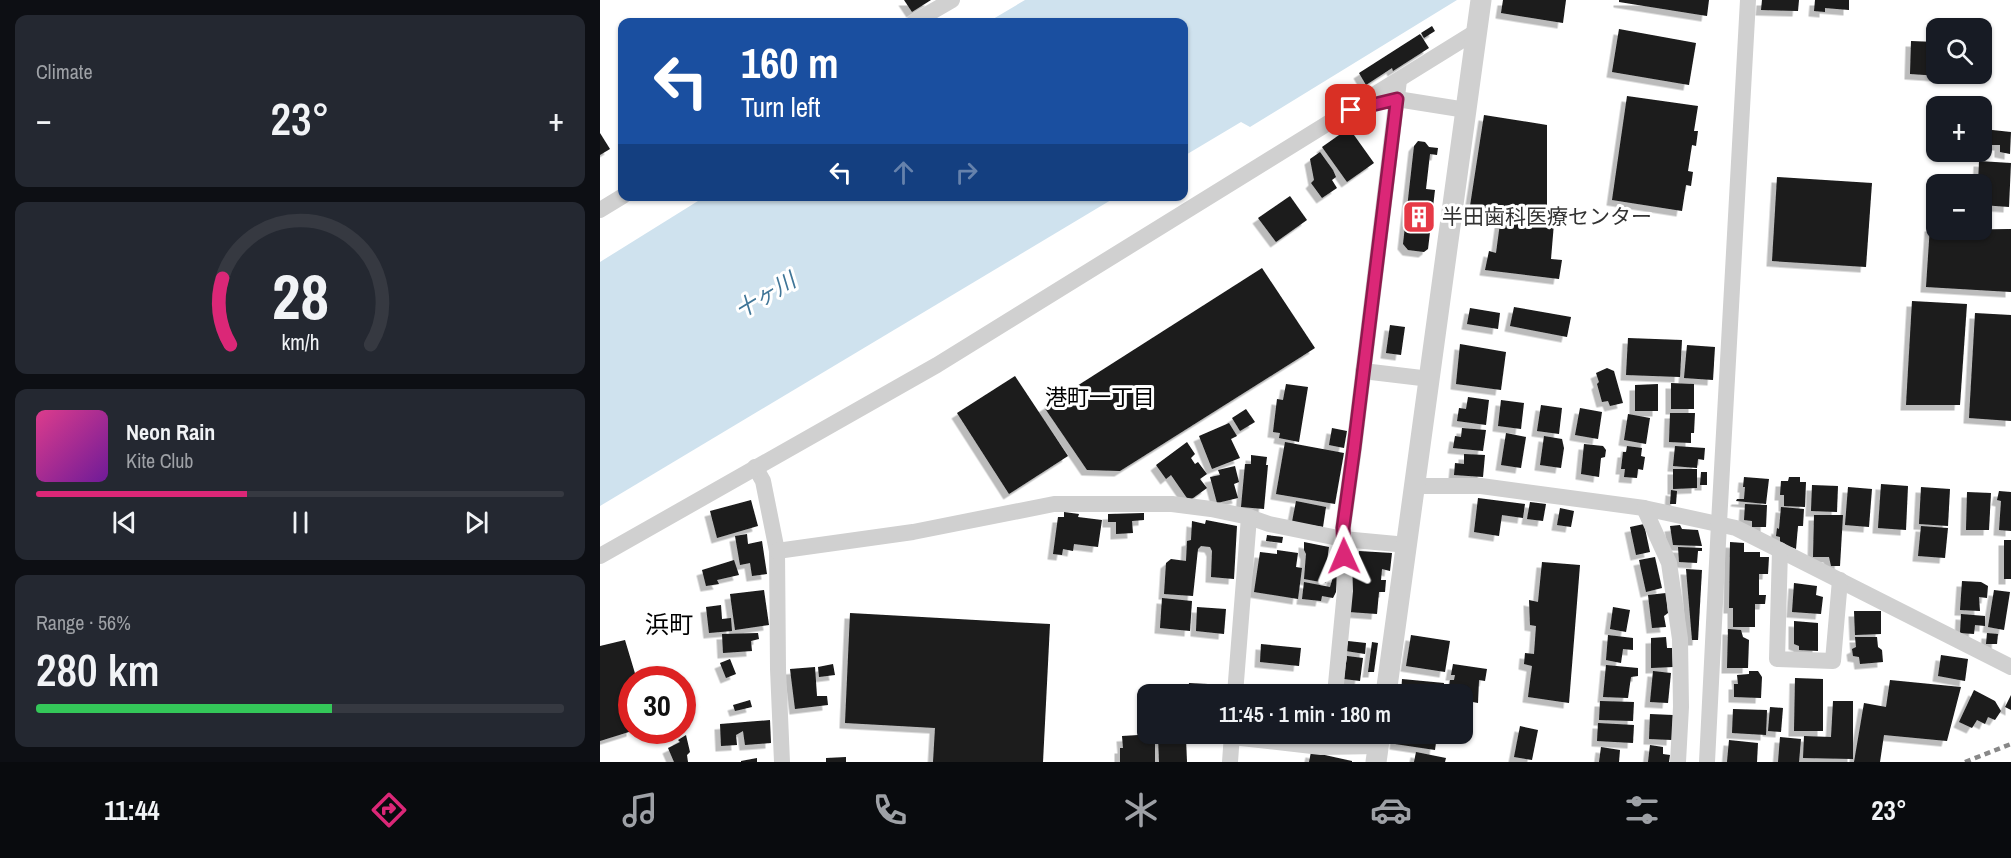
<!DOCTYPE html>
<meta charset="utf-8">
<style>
body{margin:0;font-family:"Archivo Narrow","Noto Sans JP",sans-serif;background:#242831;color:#f1f3f6;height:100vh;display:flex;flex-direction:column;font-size:22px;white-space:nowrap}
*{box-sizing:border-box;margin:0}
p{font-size:20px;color:#9ea1a6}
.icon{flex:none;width:33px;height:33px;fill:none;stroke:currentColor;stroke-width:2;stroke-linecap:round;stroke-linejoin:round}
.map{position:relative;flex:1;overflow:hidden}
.side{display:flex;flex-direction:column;gap:15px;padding:15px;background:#0d0f14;width:600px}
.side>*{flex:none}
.top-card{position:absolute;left:18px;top:18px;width:570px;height:183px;border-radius:12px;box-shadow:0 2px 4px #0004;background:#1a4fa0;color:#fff;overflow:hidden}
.tools{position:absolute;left:1326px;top:18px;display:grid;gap:12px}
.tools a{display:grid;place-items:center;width:66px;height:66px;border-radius:12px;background:#171b24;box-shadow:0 2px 4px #0004;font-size:30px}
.speed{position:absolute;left:18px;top:666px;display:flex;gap:12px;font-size:30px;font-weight:700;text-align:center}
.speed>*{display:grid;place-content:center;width:78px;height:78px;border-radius:50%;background:#171b24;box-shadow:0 2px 4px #0004;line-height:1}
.speed .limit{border:9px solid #d22;background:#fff;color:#111}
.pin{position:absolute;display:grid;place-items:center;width:51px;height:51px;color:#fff;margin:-26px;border-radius:12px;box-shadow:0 3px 9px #0006}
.me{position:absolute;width:66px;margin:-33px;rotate:359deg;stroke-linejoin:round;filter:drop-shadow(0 0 4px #0008)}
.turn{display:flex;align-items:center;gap:21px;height:126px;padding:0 24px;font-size:27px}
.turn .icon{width:78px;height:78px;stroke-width:2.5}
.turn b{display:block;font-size:42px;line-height:51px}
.lanes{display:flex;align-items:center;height:57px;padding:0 24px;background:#0003;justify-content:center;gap:30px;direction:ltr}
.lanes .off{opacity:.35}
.big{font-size:45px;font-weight:600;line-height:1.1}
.side .card{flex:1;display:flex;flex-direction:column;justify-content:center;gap:9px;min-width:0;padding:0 21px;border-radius:12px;background:#242831}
.side .dial{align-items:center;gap:0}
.dial svg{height:156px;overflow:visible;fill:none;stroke:#363941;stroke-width:7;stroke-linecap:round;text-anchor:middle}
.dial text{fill:#f1f3f6;stroke:none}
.song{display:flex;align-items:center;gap:18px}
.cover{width:72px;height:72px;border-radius:9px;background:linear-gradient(135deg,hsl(330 70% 55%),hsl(280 70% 35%))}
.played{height:6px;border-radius:3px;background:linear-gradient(90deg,#db2777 40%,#363941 40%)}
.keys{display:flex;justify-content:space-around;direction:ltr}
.heat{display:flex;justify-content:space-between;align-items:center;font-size:33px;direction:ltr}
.charge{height:9px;border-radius:4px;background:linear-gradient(90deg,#34c759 56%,#363941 0)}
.trip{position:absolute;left:537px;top:684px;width:336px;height:60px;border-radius:12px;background:#171b24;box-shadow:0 2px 4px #0004;font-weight:600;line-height:60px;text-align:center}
.menu{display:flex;height:96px;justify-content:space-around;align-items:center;background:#090b0e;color:#9ea1a6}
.menu .icon{width:42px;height:42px}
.menu .current{color:#db2777}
.menu b{font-size:27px;color:#f1f3f6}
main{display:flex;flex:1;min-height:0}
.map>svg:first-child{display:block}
</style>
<main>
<section class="side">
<div class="card"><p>Climate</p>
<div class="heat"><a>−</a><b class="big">23°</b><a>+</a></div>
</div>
<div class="card dial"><svg viewBox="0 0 100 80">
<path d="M14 69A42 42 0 1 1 86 69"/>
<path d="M14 69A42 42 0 0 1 10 35" stroke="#db2777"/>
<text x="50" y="56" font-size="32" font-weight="700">28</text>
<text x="50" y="72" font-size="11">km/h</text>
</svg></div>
<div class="card">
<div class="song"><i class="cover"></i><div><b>Neon Rain</b><p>Kite Club</p></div></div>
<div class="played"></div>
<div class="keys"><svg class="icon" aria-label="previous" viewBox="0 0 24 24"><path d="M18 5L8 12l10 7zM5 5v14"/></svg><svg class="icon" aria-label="pause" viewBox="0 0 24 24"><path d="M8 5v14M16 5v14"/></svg><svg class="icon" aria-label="next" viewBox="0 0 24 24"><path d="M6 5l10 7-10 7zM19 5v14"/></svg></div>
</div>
<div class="card"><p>Range · 56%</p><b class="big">280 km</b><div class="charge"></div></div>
</section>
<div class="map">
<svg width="1411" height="762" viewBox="0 0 1411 762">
<defs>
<filter id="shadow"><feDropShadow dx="-5.5" dy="5.5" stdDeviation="0" flood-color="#0004"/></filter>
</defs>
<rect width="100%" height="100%" fill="#fff"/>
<g fill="#cfe2ee">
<polygon points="425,0 857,0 650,127 641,122 584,156 584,22 388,22"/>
<polygon points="106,196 516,196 516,197 0,506 0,262"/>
</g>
<g fill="#1a1a1a" filter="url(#shadow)">
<polygon points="304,0 331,0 312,12"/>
<polygon points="903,0 966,0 963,23 901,13"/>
<polygon points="1019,0 1109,0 1107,16 1019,2"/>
<polygon points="1162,0 1199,0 1198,11 1161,10"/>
<polygon points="1215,0 1249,0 1249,10 1225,8 1225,12 1214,11"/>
<polygon points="832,26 835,31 824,38 821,33"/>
<polygon points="1019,29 1096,43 1089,85 1012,72"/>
<polygon points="820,34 829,48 793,71 792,68 766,85 759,73"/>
<polygon points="1311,41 1336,42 1336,74 1355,74 1355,77 1310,74"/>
<polygon points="1027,96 1098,106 1094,131 1098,131 1096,146 1092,145 1088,171 1093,172 1091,186 1086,185 1082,211 1012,200"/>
<polygon points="884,115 947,125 947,217 870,206"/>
<polygon points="749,128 774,163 747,182 722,147"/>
<polygon points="1383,129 1411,132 1410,154 1400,152 1400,145 1382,145"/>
<polygon points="0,133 10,149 0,155"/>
<polygon points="818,141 825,142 829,147 838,148 837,155 830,154 826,189 835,190 828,249 824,252 808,250 803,244 814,146"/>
<polygon points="720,152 733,170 736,177 732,180 737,188 722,198 711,183 714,180 710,159"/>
<polygon points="1379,161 1411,163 1409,207 1382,205 1382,184 1378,184"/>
<polygon points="1177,177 1272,183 1266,267 1172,261"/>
<polygon points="690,196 707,220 676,242 658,218"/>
<polygon points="901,216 954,223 951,259 962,260 959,279 885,270 889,251 896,253"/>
<polygon points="1330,226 1336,226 1336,230 1411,229 1411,292 1326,287"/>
<polygon points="662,268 715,348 520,471 487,470 444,407"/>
<polygon points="1312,301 1367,304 1360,405 1306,405"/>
<polygon points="914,307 971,317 967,337 910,326"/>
<polygon points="870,308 900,313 898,329 867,324"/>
<polygon points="1375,313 1411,315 1411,421 1369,418"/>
<polygon points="790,325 805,327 801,355 786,353"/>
<polygon points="1028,338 1082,340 1080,377 1026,375"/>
<polygon points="860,344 906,352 901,390 856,384"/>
<polygon points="1087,345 1115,347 1113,380 1084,378"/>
<polygon points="1007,368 1014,371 1023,403 1010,406 1008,401 1002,402 997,384 999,382 996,373"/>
<polygon points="415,376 468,456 409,494 357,413"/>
<polygon points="1071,383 1094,384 1094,409 1071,409"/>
<polygon points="686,384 708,387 699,442 679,438 680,433 673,432 677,399 683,400"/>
<polygon points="1058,384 1058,411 1035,411 1035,385"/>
<polygon points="868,397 889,400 886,425 857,421 859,408 866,409"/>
<polygon points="901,400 924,403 921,429 898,426"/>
<polygon points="941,405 962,408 959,434 937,431"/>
<polygon points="980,408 1002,412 998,439 975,435"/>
<polygon points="646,409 655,422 640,431 632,418"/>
<polygon points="1070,413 1095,413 1094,433 1091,433 1091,443 1069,442"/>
<polygon points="1028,414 1050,418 1046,444 1024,440"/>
<polygon points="629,423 637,436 631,439 640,458 612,469 599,436"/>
<polygon points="732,428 747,431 744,448 729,445"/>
<polygon points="862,428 886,430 883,451 853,448 855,436 861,437"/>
<polygon points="906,433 926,437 921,468 901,465"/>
<polygon points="944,436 962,439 964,448 961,468 940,465"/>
<polygon points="587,442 595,454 591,458 595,464 598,462 607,474 600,479 607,488 589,501 571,475 566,479 556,465"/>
<polygon points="685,442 744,453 735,504 676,494"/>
<polygon points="984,444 1003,446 1006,450 1005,457 1001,458 999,477 981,474"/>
<polygon points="1027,446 1042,448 1041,456 1045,457 1043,470 1038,469 1037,478 1024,477 1025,469 1021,469 1023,452 1026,452"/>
<polygon points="1075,446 1105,448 1104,460 1098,459 1097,468 1073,466"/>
<polygon points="864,454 885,455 883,477 854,475 855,463 864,464"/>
<polygon points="651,455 667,457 666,465 668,465 664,509 641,507 645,464 651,464"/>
<polygon points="635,466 639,482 634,484 638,498 617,503 610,477 620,475 618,470"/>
<polygon points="1073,469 1097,469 1097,488 1073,489"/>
<polygon points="1101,472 1107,472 1107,485 1100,485"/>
<polygon points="1144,477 1169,479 1166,504 1136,501 1137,499 1144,499 1145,487 1143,487"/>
<polygon points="1189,477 1200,477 1200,482 1206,482 1205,507 1184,506 1184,495 1180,495 1181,481 1188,481"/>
<polygon points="1281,484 1308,486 1306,530 1278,528"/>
<polygon points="1212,485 1238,486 1237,512 1211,511"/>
<polygon points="1248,487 1272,489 1269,527 1245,525"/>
<polygon points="1321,487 1350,489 1348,526 1319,524"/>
<polygon points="1071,490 1077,491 1076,504 1070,504"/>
<polygon points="1399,491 1411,492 1411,531 1399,530 1401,501 1397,500"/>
<polygon points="1367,492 1391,493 1389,530 1366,530"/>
<polygon points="878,498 925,504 923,518 902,515 899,536 874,532"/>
<polygon points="151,500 158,526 117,538 110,511"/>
<polygon points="696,501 726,507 723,527 692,522"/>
<polygon points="930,502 946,504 943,521 927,519"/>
<polygon points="1145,504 1167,505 1166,527 1152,527 1152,521 1144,520"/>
<polygon points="1181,507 1204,509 1203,526 1198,526 1196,549 1180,543 1180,537 1176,536 1177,528 1179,529"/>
<polygon points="960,508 974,511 971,527 957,525"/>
<polygon points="464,512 479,514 478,517 502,520 498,547 474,544 473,551 463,549 462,555 453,554 458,517 464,517"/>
<polygon points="544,513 544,520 532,521 533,533 516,534 516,522 508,522 508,514"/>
<polygon points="1214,515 1243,515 1240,566 1231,566 1229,557 1213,557"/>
<polygon points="606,520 637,526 634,579 611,577 612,551 610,547 601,546 598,549 593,596 564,594 566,563 571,559 586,561 587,541 591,540 592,521 605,524"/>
<polygon points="1044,524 1050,552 1036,555 1030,527"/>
<polygon points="1080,525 1082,529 1098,530 1102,546 1073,545 1070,526"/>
<polygon points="1321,526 1348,528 1345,558 1318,556"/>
<polygon points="147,534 148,544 162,541 167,574 152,576 150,563 140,565 135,536"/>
<polygon points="667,535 683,537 682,543 666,541"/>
<rect x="1404" y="540" width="7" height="39"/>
<polygon points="704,542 729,547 727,561 730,562 726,583 704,579 706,554 704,550"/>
<polygon points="1130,542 1144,543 1144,552 1160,552 1160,557 1169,557 1168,574 1159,574 1159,595 1166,595 1165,604 1155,604 1155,627 1133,627 1133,608 1129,608"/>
<polygon points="1078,547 1102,548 1102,551 1098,551 1097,563 1079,562"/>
<polygon points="677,550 698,553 696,567 702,568 698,599 654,592 660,552 677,554"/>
<polygon points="759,551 792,553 790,571 782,569 781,580 786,580 785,592 779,592 777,614 749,612 753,556 758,556"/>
<polygon points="1055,557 1062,588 1046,592 1039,560"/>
<polygon points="134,560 139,575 117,580 119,584 106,586 102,570"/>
<polygon points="942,562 980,565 969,703 928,697 932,666 924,664 925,653 934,654 936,626 930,625 929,600 938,602"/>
<polygon points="1086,569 1102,570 1098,640 1092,640"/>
<polygon points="733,577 737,577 736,592 733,598 722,596 721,601 702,599 704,582 730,587"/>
<polygon points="1362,581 1381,582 1388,586 1387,598 1379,597 1380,611 1360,610"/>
<polygon points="1194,583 1217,586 1216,595 1223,597 1221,614 1192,612"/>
<polygon points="164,590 169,625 135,630 130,594"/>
<polygon points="1394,590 1410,592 1404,630 1388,627"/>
<polygon points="1066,593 1068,613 1064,616 1066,627 1052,628 1048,595"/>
<polygon points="562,598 592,601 590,631 560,628"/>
<polygon points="121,605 122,619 131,618 132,631 109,633 106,607"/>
<polygon points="597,607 626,609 624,634 596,631"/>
<polygon points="1013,607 1030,610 1026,632 1010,629"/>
<polygon points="1254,611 1281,611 1281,634 1255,635"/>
<polygon points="250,613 450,624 443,762 333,762 335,728 245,723"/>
<polygon points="1361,614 1385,616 1385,626 1375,625 1374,634 1360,633"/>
<polygon points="1194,621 1218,623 1218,651 1199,650 1199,646 1194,644"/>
<polygon points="1128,629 1141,630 1143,637 1149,640 1148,668 1127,668"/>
<polygon points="158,633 159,639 151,641 152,651 123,653 122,634"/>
<polygon points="1387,633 1398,634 1397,644 1386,644"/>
<polygon points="811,635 850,641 845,672 806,666"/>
<polygon points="1008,635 1033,638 1033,650 1023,649 1021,663 1006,660"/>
<polygon points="1066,637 1067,648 1072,648 1073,667 1051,668 1051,638"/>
<polygon points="1255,637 1277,637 1278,647 1282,650 1283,662 1260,664 1259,657 1253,656 1252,649 1256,647"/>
<polygon points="25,640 37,680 32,680 32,731 0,741 0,646"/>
<polygon points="748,641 766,643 765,654 746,651"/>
<polygon points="772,642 778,643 774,672 768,672"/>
<polygon points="661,644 701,648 699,666 660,662"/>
<polygon points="1341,655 1368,659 1365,681 1338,676"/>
<polygon points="747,656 763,658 760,681 744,679"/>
<polygon points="130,659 136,674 126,678 120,663"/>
<polygon points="233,664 235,675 219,677 218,667"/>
<polygon points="853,664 887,669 885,681 879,680 878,703 862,700 862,694 848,694 850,680 854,680 855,675 851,675"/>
<polygon points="1006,665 1038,668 1038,676 1031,677 1028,698 1003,697"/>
<polygon points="215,667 217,696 227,696 228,705 195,709 190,669"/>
<polygon points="1053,671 1071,673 1068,703 1050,702"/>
<polygon points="1149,671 1158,671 1162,677 1161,698 1134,697 1134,684 1138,684 1137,675 1149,674"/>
<polygon points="1195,678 1223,679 1223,731 1194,731"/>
<polygon points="802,679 844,683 843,694 801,694"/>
<polygon points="1290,680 1361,687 1347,741 1284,735 1280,762 1254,762 1264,703 1286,707"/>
<polygon points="589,683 608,684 607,693 588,691"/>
<polygon points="567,686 584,686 584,694 568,694"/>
<polygon points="649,689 681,693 681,694 649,694"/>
<polygon points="1374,690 1395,701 1401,711 1395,720 1388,717 1385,724 1377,720 1372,728 1359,722"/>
<polygon points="1411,695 1411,710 1405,707"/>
<polygon points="150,700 152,707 135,711 133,705"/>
<polygon points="1000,701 1034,702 1033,721 999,720"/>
<polygon points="1233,701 1253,701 1253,759 1203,758 1204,736 1231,737"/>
<polygon points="1170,707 1183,708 1181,732 1168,731"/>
<polygon points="1133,709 1167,710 1166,735 1132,733"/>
<polygon points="1050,714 1073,715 1072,740 1049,739"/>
<polygon points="170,720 171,743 145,745 143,731 136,735 137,745 121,746 120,724"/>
<polygon points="998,723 1034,725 1033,743 997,741"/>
<polygon points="920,726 938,730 932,760 914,757"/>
<polygon points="555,734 555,762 520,762 520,748 523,748 522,736"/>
<polygon points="796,734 837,735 835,750 795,744"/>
<polygon points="86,735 90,752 87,755 88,762 74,762 68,748 80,742 78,740"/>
<polygon points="558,737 586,738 587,762 559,762"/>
<polygon points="1180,737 1201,739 1199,762 1178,762"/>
<polygon points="1129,740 1158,743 1157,762 1127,762"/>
<polygon points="1050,745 1063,747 1063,754 1070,755 1069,762 1048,762"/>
<polygon points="1001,747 1020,750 1019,762 999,762"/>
<polygon points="711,752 752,761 752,762 709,762"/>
<polygon points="816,752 846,758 845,762 814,762"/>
<polygon points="246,757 246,762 226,762 226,758"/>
<polygon points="157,758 157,762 141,762 141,761"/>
</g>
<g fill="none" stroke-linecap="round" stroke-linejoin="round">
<g stroke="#d0d0d0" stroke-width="16">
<polyline points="314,22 352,0"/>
<polyline points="787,101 797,99 866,110"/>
<polyline points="0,210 23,196"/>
<polyline points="763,371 830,379"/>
<polyline points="155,467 163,481 177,551 178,669 182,762"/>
<polyline points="815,486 881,486 1044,508 1136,528 1411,667"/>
<polyline points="1044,508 1069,563 1080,639 1081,707 1078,762"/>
<polyline points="1180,550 1177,659 1233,661 1240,580"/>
<polyline points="177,551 313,532 454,504 572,504 611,509 649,517 669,524 743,539 807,545"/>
<polyline points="0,556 337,365 877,31"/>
<polyline points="635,694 649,517"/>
<polyline points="735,694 745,591 743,528 754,448 799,80"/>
<polyline points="632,737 721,747 778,746"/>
<polyline points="630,762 632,734"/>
<polyline points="1107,762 1119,523 1148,0"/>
</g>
<g stroke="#d0d0d0" stroke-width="21">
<polyline points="786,694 881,0"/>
<polyline points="776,762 780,734"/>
</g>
<polyline stroke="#888" stroke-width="4.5" stroke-dasharray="6 4.5" stroke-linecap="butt" points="1365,762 1411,744"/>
</g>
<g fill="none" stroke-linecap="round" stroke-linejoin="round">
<defs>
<polyline id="route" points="744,556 743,528 754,448 797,99 751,110"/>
</defs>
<use href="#route" stroke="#8e194d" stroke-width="15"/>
<use href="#route" stroke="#db2777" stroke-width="10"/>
</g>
<defs>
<symbol id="building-square" viewBox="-11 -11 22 22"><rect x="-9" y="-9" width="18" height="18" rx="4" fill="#e63946" stroke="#fff"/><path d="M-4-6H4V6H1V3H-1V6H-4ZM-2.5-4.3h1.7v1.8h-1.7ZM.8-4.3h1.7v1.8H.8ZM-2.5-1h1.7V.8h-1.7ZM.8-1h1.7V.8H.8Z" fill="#fff"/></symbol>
</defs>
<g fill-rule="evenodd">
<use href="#building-square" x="800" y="198" width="38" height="38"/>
</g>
<g text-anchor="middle" stroke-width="6" stroke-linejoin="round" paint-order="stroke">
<g font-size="21" fill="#333" stroke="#fff" text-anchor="start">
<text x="842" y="224">半田歯科医療センター</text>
</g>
<g font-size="22" font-style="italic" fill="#3f7597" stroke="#fff">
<text transform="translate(165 295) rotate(-31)" y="8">十ヶ川</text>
</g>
<g font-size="22" fill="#000" stroke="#fff">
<text x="500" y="405">港町一丁目</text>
</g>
<g font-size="24" fill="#000" stroke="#fff">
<text x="69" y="633">浜町</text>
</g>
</g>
</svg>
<div class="tools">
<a><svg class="icon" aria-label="search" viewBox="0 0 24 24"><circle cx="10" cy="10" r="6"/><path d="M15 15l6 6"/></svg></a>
<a>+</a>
<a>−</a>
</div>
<div class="speed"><div class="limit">30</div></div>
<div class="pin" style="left:751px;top:110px;background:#d93025"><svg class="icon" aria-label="arrive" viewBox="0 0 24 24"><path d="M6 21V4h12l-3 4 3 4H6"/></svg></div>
<svg class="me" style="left:744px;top:556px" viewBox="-20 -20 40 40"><path d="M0-17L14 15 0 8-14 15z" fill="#db2777" stroke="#fff" stroke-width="4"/></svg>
<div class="trip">11:45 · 1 min · 180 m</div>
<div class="top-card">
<div class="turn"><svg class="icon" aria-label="left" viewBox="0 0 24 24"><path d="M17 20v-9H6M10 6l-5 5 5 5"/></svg><div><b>160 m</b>Turn left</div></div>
<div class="lanes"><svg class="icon" aria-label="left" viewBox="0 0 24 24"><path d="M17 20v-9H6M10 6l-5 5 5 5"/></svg><svg class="icon off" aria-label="ahead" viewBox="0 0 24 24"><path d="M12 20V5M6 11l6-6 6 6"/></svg><svg class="icon off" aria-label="right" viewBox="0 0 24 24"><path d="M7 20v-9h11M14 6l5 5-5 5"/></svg></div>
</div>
</div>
</main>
<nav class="menu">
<b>11:44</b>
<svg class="icon current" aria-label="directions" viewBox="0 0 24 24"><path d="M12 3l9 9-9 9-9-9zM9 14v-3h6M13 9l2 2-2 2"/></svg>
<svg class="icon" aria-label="music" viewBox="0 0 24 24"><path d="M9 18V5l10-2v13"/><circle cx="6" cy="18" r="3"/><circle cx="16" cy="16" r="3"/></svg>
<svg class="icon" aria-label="phone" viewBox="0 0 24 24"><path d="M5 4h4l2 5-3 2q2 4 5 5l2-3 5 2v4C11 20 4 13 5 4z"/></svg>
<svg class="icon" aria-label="climate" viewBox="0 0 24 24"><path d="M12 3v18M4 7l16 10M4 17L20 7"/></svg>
<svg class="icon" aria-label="car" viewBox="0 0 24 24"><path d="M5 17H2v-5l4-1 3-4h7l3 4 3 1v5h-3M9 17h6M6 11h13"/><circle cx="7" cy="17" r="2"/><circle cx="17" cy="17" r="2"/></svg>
<svg class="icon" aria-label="filters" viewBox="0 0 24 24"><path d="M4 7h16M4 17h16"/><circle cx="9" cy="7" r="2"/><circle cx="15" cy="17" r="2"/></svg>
<b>23°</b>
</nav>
